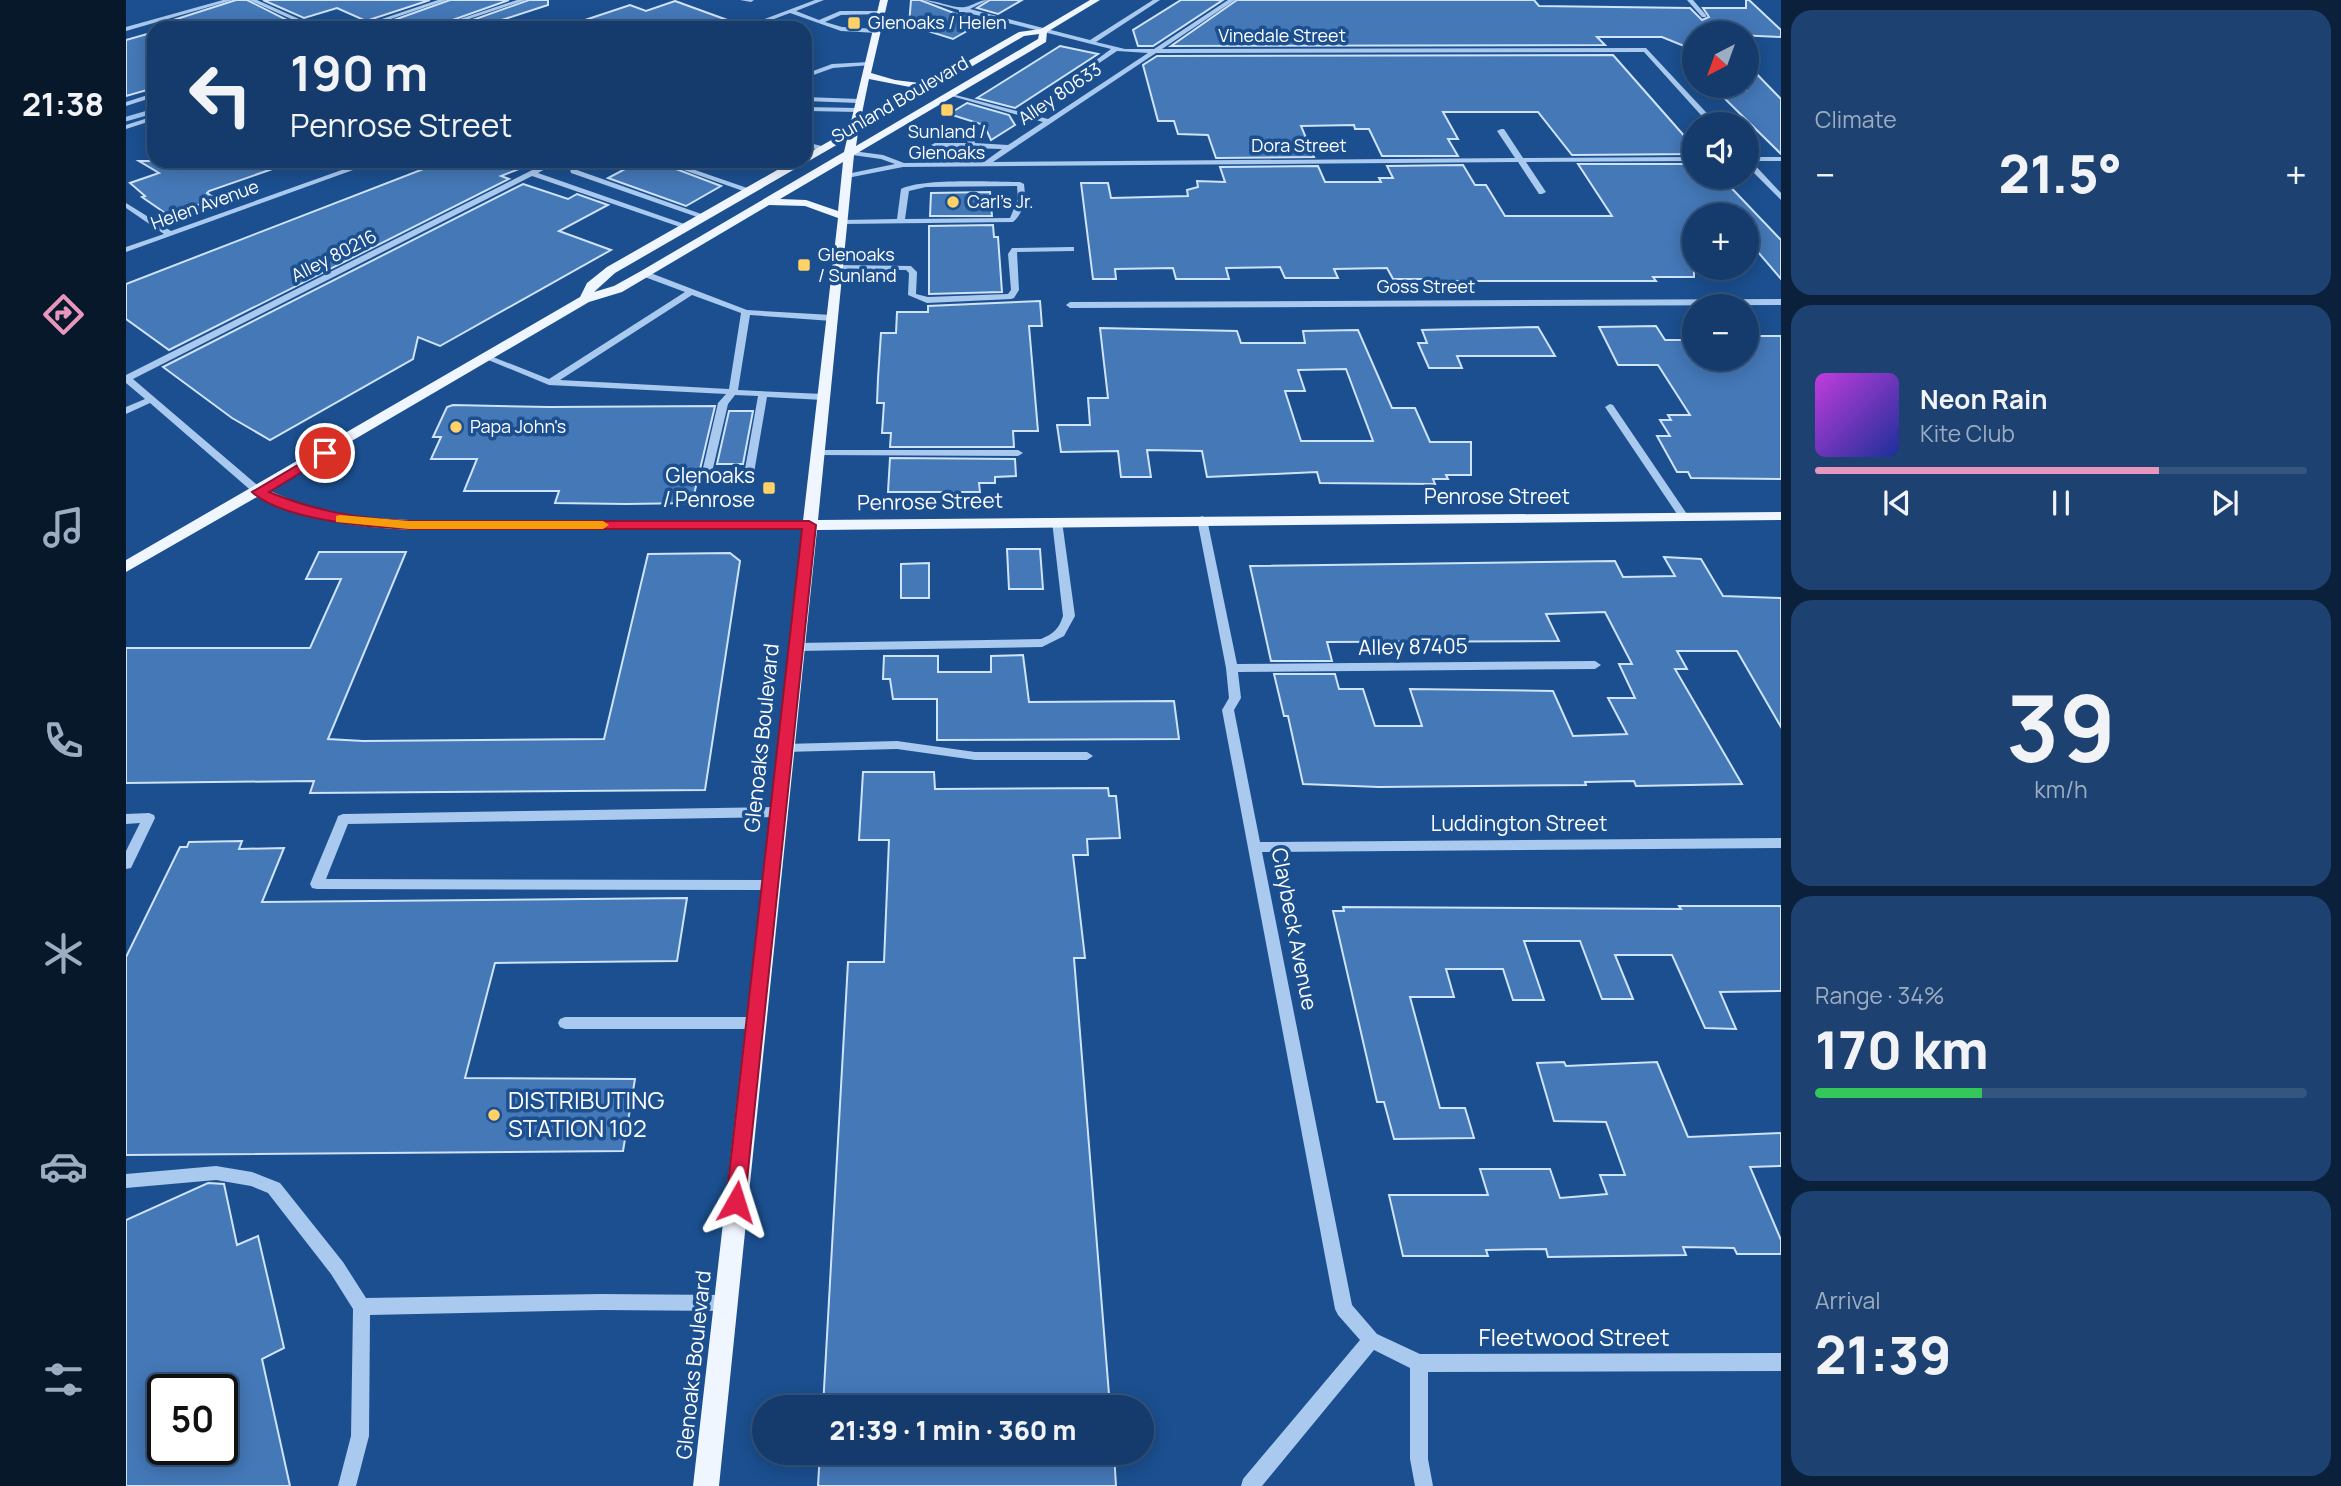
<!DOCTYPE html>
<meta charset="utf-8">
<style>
body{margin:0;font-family:Manrope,sans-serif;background:#1d4271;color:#f1f3f6;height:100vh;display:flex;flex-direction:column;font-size:26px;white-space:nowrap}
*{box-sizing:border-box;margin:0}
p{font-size:23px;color:#9dadc1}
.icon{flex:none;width:38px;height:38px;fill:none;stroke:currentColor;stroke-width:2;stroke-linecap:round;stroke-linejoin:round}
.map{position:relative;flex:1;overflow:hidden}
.sheet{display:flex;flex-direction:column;gap:10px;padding:10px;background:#0b203b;width:560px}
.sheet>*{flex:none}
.guide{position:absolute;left:21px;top:21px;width:665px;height:147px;border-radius:21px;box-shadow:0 4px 18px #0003,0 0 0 2px #33557e;background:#143b6b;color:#f1f3f6;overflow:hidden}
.needle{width:46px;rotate:221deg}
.tools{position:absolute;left:1556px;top:21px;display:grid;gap:14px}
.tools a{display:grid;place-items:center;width:77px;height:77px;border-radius:50%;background:#143b6b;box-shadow:0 4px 18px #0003,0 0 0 2px #33557e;font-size:35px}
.speed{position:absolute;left:21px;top:1374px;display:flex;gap:14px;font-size:35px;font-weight:700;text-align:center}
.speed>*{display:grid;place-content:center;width:91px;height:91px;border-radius:50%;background:#143b6b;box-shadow:0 4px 18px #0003,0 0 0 2px #33557e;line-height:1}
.speed .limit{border:4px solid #111;border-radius:10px;background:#fff;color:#111}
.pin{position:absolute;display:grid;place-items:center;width:60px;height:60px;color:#fff;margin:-30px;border:4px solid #fff;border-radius:50%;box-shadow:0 2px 7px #0007}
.me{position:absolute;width:77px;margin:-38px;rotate:6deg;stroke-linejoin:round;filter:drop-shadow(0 0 5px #0008)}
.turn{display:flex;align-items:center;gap:24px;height:147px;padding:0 28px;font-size:32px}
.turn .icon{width:91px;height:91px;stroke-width:2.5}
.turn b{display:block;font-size:49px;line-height:60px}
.big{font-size:52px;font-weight:800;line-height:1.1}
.sheet .tile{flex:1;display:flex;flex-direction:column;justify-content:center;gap:10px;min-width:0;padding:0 24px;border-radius:21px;background:#1d4271}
.sheet .dial{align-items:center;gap:0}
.dial b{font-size:91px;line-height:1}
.song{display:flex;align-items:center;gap:21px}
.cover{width:84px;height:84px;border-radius:10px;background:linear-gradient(135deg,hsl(290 70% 55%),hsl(230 70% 35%))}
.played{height:7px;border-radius:4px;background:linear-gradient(90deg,#e797bd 70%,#33557e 70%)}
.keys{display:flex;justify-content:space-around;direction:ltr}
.heat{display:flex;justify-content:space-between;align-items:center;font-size:38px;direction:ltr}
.charge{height:10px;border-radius:5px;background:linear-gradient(90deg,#34c759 34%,#33557e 0)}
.trip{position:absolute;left:626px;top:1395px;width:402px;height:70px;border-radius:35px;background:#143b6b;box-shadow:0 4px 18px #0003,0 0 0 2px #33557e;font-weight:800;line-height:70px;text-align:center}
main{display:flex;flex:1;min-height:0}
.tab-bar{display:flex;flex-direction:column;width:126px;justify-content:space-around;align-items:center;background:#08182b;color:#9dadc1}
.tab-bar .icon{width:49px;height:49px}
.tab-bar .on{color:#e797bd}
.tab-bar b{font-size:32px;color:#f1f3f6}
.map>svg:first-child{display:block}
</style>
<main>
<nav class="tab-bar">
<b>21:38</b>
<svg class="icon on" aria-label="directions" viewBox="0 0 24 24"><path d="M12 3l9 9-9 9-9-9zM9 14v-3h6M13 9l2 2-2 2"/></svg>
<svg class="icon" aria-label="music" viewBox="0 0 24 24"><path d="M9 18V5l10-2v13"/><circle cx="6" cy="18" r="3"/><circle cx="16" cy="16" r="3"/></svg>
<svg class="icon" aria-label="phone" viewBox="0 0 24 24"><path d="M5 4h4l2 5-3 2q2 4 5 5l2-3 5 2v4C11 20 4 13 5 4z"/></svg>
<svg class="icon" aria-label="climate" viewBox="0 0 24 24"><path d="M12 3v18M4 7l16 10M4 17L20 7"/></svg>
<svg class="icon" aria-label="car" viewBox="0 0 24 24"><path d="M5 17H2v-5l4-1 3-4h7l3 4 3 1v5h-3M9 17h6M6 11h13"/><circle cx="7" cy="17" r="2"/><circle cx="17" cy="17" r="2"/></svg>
<svg class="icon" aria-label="filters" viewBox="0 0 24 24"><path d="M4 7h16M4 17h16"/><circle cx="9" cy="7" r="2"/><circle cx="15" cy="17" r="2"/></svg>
</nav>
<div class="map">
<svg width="1655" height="1486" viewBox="0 0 1655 1486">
<rect width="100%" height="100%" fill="#1b4f8f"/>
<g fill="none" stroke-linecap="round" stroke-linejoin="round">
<polyline stroke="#9cc4f0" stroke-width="4.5" points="0,119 28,111"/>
</g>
<g fill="#4478b7" stroke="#cfe3fa" stroke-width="2" fill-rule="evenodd">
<polygon points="110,0 121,0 165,22 145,28 36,28 35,24"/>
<polygon points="137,0 304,0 240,21 211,8 178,18"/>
<polygon points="324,0 383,0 304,28 251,26"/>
<polygon points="403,0 422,0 422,5 351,28 324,28"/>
<polygon points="785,0 794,0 833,15 860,20 827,39 783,25"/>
<polygon points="864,0 896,0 872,14 851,8"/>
<polygon points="1055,0 1097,0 1027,46 1012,46 1007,30"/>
<polygon points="1111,0 1408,0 1413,6 1564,8 1576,20 1583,17 1577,8 1620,8 1620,0 1623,0 1655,30 1655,37 1568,33 1568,50 1536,37 1471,37 1479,45 1045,46"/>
<polygon points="549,1 615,25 612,28 448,28 447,24 504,5 520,11"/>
<polygon points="28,32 28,88 0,96 0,40"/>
<polygon points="934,46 972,54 889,108 851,98"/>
<polygon points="1487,55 1568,147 1568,154 1446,155 1412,112 1317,112 1332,139 1322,139 1332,156 1256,156 1243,129 1229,129 1228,125 1175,126 1188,157 1090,158 1082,135 1052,134 1048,121 1032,121 1017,65 1031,56"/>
<polygon points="1620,63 1655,99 1655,154 1590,90 1620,90"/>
<polygon points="841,103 883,115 889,125 865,140 858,125 823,114"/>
<polygon points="13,161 158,161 158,165 83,191 81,193 90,199 42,215 16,197 19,196 4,183 33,173"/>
<polygon points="318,161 411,162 375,176 383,179 43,350 0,319 0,284"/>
<polygon points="514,161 529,161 595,186 560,206 482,178"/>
<polygon points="1452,164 1568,164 1568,177 1595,177 1655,240 1655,279 1620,238 1620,215 1568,215 1568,277 1527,277 1530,281 1303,281 1302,279 1267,279 1261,268 1208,269 1212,278 1159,278 1154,267 1100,268 1103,279 1050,279 1047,268 989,269 990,279 967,279 955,183 982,183 985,198 1062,196 1061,190 1072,187 1071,181 1099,182 1094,167 1192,166 1199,182 1255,182 1253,178 1267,178 1261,166 1337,165 1349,185 1360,185 1379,216 1486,216"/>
<polygon points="397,184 442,199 451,194 482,205 433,231 485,250 314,346 292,337 287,359 144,440 106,418 37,367"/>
<polygon points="864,192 866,216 804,216 805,193"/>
<polygon points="867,225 868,237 872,237 876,292 803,294 803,226"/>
<polygon points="914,301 916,326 903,326 912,431 887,431 888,447 764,447 765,433 756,433 758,403 751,403 752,378 755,333 770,333 771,312 802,312 802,306"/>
<polygon points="1530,326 1539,340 1568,340 1568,359 1620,359 1620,336 1655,336 1655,479 1565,478 1562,472 1551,472 1531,436 1544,436 1534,420 1545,420 1542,415 1564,415 1532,365 1492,365 1473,327"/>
<polygon points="1412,327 1429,356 1331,356 1336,368 1303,368 1292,343 1301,343 1296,330"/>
<path d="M 974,328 L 1111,331 L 1115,343 L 1179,343 L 1177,331 L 1232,330 L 1266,408 L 1289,408 L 1304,442 L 1345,442 L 1345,475 L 1320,475 L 1322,479 L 1307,479 L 1309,484 L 1194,483 L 1191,472 L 1081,477 L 1076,451 L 1021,450 L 1025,477 L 995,477 L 992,451 L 935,452 L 931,425 L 964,425 L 962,398 L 982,398 ZM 1220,369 L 1247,441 L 1175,441 L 1159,391 L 1179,391 L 1172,370 Z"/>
<polygon points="327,405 423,407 589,406 566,503 500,504 429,503 433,491 338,491 351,459 305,459 315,437 307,437 321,407"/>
<polygon points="603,411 627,411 617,464 591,464"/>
<polygon points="764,458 889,459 890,476 869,477 869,483 853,483 854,492 762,492"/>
<polygon points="881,549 914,549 917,589 883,589"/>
<polygon points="193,552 280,552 202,739 237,741 478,739 522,554 604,553 614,561 579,790 184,793 188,781 0,783 0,648 184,648 215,579 180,579"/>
<polygon points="1538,557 1575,559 1597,596 1655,598 1655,727 1611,651 1551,651 1561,669 1549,669 1616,784 1510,786 1508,781 1459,782 1460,785 1253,787 1177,784 1162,716 1158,716 1148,674 1209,674 1213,689 1237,689 1249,726 1296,726 1284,689 1427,691 1447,736 1501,734 1482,698 1509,698 1493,664 1506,664 1479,612 1420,614 1433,641 1201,642 1206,661 1145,661 1124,566 1489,561 1497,577 1549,576"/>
<polygon points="803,563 803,598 775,598 775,564"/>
<polygon points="897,655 903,702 1048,701 1053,739 811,740 811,699 767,699 764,679 757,679 758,656 812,656 812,672 865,672 865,656"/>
<polygon points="737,772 808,772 809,789 982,788 983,796 990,796 994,838 961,839 962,855 947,855 959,958 948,958 984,1407 697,1407 722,962 758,962 763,840 733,840"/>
<polygon points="116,841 113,849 158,848 136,902 561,898 551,961 369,963 339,1078 509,1079 497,1151 0,1155 0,957 54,847 61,847 63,842"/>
<polygon points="1553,906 1655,906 1655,991 1594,992 1610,1029 1579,1028 1546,955 1489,955 1507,999 1476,999 1454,941 1398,941 1418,1000 1387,1000 1377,969 1320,969 1328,997 1284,997 1314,1108 1339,1108 1348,1138 1268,1139 1258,1102 1251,1102 1207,911 1218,911 1217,907 1555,909"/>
<polygon points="1438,1062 1440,1066 1531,1062 1562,1137 1655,1133 1655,1166 1624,1167 1655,1240 1655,1254 1611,1254 1608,1248 1557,1247 1560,1255 1422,1257 1420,1249 1360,1250 1362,1256 1277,1256 1263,1195 1362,1195 1354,1169 1424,1169 1434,1198 1481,1194 1474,1175 1499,1175 1480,1122 1428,1121 1411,1063"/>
<path d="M 82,1183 L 98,1184 L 111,1245 L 132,1236 L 158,1348 L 136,1359 L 164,1486 L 0,1486 L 0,1220 ZM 37,1390 L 96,1390 L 96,1449 L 37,1449 Z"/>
<polygon points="694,1452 988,1452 990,1486 692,1486"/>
</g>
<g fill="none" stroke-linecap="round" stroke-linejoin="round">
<g fill="#a9c9ee" fill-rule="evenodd">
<polygon points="97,0 107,0 0,31 0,27"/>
<polygon points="123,0 131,0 193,28 185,28"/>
<polygon points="312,0 321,0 238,28 229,28"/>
<polygon points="391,0 400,0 316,28 307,28"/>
<polygon points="614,0 628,0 625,2"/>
<polygon points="689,0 698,0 670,11 693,20 714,11 755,11 757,14 715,15 699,22 716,27 751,29 754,31 751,33 715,31 664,13 624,28 615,28"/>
<path d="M 797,0 C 810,0 829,9 839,7 C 848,5 853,0 862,0 L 844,9 L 964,40 L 1027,0 L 1034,0 L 970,42 L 999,49 L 1028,49 L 1102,0 L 1109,0 L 1036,49 L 1520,48 L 1591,124 L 1583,124 L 1518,52 L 1030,53 L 867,162 L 1389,158 L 1371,131 L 1375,129 L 1378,129 L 1397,158 L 1568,157 L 1568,161 L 1400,162 L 1420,192 L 1416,194 L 1413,194 L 1392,162 L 777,167 L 716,179 L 716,175 L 769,164 L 755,159 L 719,154 L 719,150 L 757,155 L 778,163 L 858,162 L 876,149 L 809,147 L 805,145 L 809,143 L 842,143 L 839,132 L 843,130 L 847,132 L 849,143 L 882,145 L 917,122 L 822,95 L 822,93 L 922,119 L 1022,53 L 991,51 L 960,72 L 958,71 L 958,69 L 985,49 L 838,12 L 833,12 L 833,10 Z"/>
<polygon points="1561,0 1567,0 1580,15 1580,17 1576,17"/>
<polygon points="743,62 746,64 745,65 707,68 679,78 679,74 706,64"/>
<polygon points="28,93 28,97 0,106 0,102"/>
<polygon points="679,97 733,99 736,101 733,103 679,101"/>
<polygon points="679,107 731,108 734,110 731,112 683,111 679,114"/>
<polygon points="28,116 28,120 0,129 0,125"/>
<polygon points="679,142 700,147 701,149 697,151 679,146"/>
<polygon points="1620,157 1655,157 1655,161 1625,161 1655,193 1655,200 1620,165"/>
<polygon points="241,161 252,161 0,252 0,247 38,234 0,208 0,203 45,231"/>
<polygon points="424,161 434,161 412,173 564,226 557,228 406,176 7,379 137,490 137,494 129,494 24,403 0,414 0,407 19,399 0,383 0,375"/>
<polygon points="448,161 457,161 451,166 451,170 581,216 574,218 445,173 443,165"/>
<polygon points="532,161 543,161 627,190 620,192"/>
<polygon points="613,161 642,161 664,169 660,171 637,164 617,163"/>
<path d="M 894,182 L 898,184 C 900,198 898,213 887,222 L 717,224 L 713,222 L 717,220 L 771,219 L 775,189 C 797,178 866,182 894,182 ZM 891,186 L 892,199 L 884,218 L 779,219 L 783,191 L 800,187 Z"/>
<polygon points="945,247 948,247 948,251 891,252 893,290 888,298 885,299 801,303 782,295 783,273 780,270 712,269 708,267 712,265 785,266 791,272 790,294 802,297 882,294 885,290 882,254 886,248"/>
<path d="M 516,272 L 522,272 L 621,310 L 706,315 L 710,318 L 706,321 L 624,315 L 612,390 L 697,394 L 702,397 L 697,400 L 641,397 L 628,473 L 602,479 L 580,474 L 577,468 L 592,403 L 600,394 L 423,385 L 355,357 L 356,355 L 362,355 L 423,379 L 559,292 L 516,276 ZM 566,295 L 615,313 L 603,389 L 434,380 ZM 609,395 L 632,396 L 619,469 L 602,473 L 587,468 L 602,404 Z"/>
<polygon points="1655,299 1655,305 944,308 940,305 944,302"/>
<polygon points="1484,404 1487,405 1563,517 1562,519 1558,520 1553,517 1479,407"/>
<polygon points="691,450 892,450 897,453 892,456 688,455 686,453"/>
<polygon points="1076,516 1081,519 1111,664 1469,661 1475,665 1469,669 1112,672 1115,698 1108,710 1134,842 1655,838 1655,848 1136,852 1226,1305 1251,1334 1294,1354 1655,1353 1655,1371 1302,1372 1302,1459 1307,1486 1289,1486 1284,1459 1284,1368 1248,1350 1136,1486 1115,1486 1117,1479 1234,1340 1212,1315 1209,1309 1096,710 1103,698 1100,668 1071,519"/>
<path d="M 931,518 L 936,521 L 949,616 L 938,636 L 916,647 L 670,651 L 664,647 L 670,643 L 915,639 C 927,634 933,629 937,616 L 926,521 Z"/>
<polygon points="771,741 849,752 961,752 967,756 961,760 849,760 771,749 659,752 653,748 659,744"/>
<polygon points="652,807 657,809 658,812 657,815 652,817 222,824 200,879 645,880 650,881 652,885 650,889 645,890 191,889 186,888 184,884 211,819 212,816 217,814"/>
<polygon points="23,813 28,815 29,818 5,868 0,869 0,851 14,823 0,824 0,814"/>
<polygon points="439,1017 630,1017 635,1019 637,1023 635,1027 630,1029 439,1029 434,1027 432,1023 434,1019"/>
<polygon points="90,1166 126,1172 154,1183 217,1262 240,1298 475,1294 599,1295 605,1297 607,1303 605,1309 599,1311 475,1310 244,1315 243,1436 230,1486 212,1486 225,1436 227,1309 205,1274 142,1193 125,1186 90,1180 0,1188 0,1174"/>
</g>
<path fill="#f0f6ff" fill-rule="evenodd" d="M 754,0 L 762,0 L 745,73 L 769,80 L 802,84 L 893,32 L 915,29 L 964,0 L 974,0 L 921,32 L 920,42 L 728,155 L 692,520 L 1655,512 L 1655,520 L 691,530 L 593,1486 L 567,1486 L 676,530 L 283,530 C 222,526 187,521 131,497 L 0,572 L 0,560 L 454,297 L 461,283 L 481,267 L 667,161 L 679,161 L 679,155 L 723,130 ZM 913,34 L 912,39 L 730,146 L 732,133 L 898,36 ZM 743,79 L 794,89 L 734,123 ZM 721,139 L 718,152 L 515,271 L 488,286 L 468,292 L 489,273 ZM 717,162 L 712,211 L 680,200 L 654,199 ZM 643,205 L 679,206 L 712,218 L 677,521 L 283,520 L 230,517 L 184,508 L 142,490 L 463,302 L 496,292 Z"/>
</g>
<path fill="#e11d48" stroke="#92132f" stroke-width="2" d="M 199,449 L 206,453 L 204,455 L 143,492 C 192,512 231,518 283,521 L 683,521 L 690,525 L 618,1209 L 610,1212 L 603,1209 L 600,1202 L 676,529 L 283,529 C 243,527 156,520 126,492 Z"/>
<polygon fill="#f59e0b" points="214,515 283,521 477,521 483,525 477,529 283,529 210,522 210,516"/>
<g fill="#ffd166" stroke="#1b4f8f" stroke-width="2.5">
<rect x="721" y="16" width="14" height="14" rx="3.5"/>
<rect x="814" y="103" width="14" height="14" rx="3.5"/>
<circle cx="827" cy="202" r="7"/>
<rect x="671" y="258" width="14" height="14" rx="3.5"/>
<circle cx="330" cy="427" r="7"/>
<rect x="636" y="481" width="14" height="14" rx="3.5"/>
<circle cx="368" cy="1115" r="7"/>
</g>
<g text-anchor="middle" stroke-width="7" stroke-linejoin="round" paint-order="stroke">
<g font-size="18" fill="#fff" stroke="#1b4f8f" text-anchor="start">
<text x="742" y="29">Glenoaks / Helen</text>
<text x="821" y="138" text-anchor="middle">Sunland /<tspan x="821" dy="21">Glenoaks</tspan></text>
<text x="841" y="208">Carl's Jr.</text>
<text x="692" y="261">Glenoaks<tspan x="692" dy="21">/ Sunland</tspan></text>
<text x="344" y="433">Papa John's</text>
</g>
<g font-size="18" fill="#fff" stroke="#1b4f8f">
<text x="1156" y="42">Vinedale Street</text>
<text transform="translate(934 94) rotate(-34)" y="6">Alley 80633</text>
<text transform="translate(774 100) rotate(-30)" y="6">Sunland Boulevard</text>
<text x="1173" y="152">Dora Street</text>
<text transform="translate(79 205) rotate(-20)" y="6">Helen Avenue</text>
<text transform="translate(208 256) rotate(-27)" y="6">Alley 80216</text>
<text x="1300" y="293">Goss Street</text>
</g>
<g font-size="21" fill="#fff" stroke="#1b4f8f" text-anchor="end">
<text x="629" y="483">Glenoaks<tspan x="629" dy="24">/ Penrose</tspan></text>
</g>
<g font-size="21" fill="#fff" stroke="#1b4f8f">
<text x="1371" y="504">Penrose Street</text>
<text transform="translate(804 502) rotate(-1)" y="7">Penrose Street</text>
<text transform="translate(1287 647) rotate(-1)" y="7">Alley 87405</text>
<text transform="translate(636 738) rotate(-84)" y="7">Glenoaks Boulevard</text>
<text x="1393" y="831">Luddington Street</text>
<text transform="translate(1168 929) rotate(79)" y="7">Claybeck Avenue</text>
<text transform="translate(568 1365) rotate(-84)" y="7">Glenoaks Boulevard</text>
</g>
<g font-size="24" fill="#fff" stroke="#1b4f8f" text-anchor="start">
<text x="382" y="1109">DISTRIBUTING<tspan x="382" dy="28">STATION 102</tspan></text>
</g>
<g font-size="24" fill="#fff" stroke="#1b4f8f">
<text x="1448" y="1346">Fleetwood Street</text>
</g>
</g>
</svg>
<div class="tools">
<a><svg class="needle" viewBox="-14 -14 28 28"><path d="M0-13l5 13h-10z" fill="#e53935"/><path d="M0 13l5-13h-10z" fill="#9dadc1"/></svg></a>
<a><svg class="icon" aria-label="sound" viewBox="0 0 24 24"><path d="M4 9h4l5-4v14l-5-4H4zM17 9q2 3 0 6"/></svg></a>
<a>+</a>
<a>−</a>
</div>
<div class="speed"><div class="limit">50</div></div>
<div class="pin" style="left:199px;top:453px;background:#d93025"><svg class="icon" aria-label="arrive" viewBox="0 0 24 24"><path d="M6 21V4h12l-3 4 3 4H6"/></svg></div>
<svg class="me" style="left:610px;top:1202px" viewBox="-20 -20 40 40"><path d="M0-17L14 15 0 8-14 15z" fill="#e11d48" stroke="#fff" stroke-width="4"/></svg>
<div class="trip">21:39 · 1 min · 360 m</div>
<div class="guide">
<div class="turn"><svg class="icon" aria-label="left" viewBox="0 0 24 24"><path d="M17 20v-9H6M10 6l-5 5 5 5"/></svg><div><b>190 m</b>Penrose Street</div></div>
</div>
</div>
<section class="sheet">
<div class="tile"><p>Climate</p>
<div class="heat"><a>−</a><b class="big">21.5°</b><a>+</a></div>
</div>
<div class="tile">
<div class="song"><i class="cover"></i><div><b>Neon Rain</b><p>Kite Club</p></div></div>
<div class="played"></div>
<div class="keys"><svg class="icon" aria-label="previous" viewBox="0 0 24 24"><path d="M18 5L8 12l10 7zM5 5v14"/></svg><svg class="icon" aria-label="pause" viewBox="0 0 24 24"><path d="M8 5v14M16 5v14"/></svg><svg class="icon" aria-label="next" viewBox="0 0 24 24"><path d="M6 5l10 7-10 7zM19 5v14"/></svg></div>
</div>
<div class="tile dial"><b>39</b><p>km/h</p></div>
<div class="tile"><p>Range · 34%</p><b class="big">170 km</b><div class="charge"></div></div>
<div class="tile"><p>Arrival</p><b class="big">21:39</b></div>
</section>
</main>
